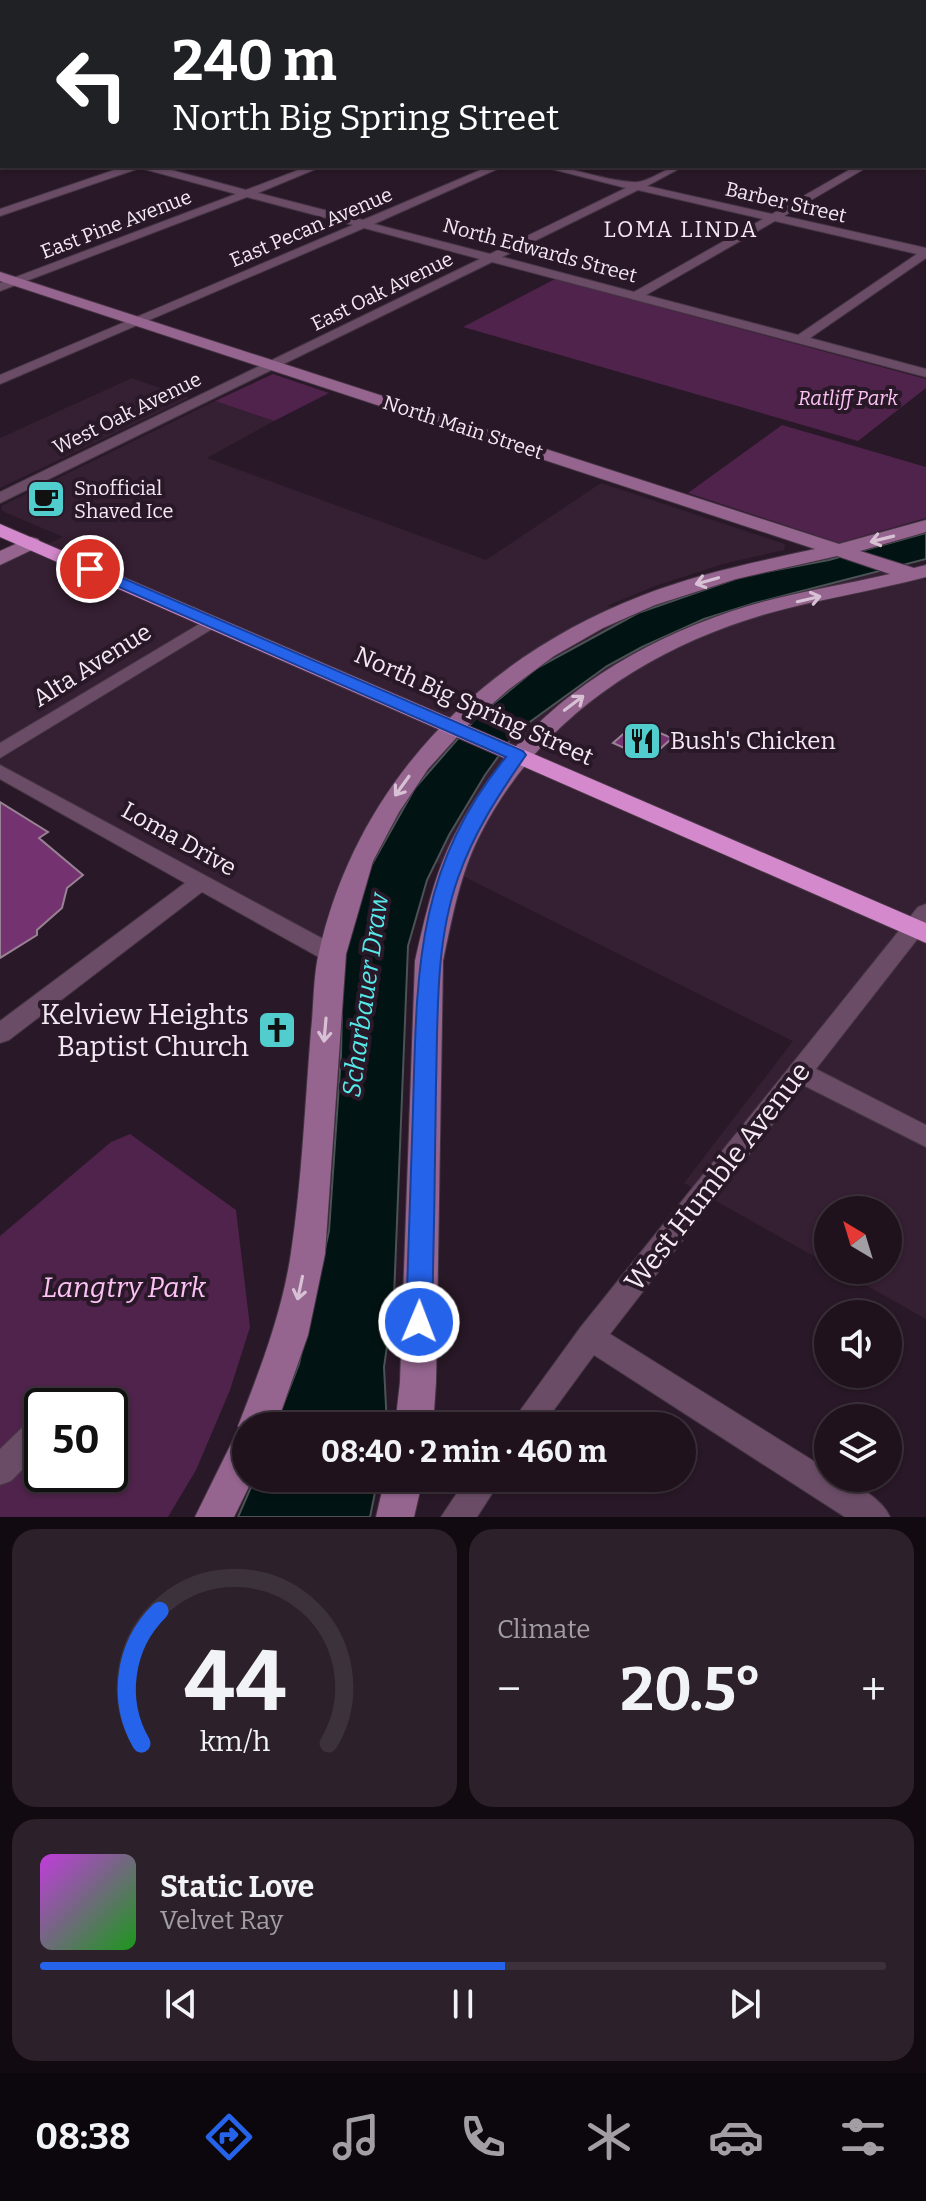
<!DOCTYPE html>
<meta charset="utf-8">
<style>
body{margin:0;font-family:Bitter,serif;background:#2c202a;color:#f1f3f6;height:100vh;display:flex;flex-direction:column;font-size:30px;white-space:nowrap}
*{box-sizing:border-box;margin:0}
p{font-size:26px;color:#a19ea4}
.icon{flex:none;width:44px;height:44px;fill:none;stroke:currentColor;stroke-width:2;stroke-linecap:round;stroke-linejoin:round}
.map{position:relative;height:1517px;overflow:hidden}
.drawer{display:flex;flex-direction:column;gap:12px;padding:12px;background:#110a10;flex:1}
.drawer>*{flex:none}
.banner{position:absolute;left:0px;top:0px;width:926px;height:168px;box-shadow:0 2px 6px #0004,0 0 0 2px #3c323b;background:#202124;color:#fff;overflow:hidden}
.needle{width:52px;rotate:322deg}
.buttons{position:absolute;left:814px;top:1196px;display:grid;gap:16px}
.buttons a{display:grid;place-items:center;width:88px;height:88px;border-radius:50%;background:#1f121d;box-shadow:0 2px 6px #0004,0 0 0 2px #3c323b;font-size:40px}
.speed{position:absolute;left:24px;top:1388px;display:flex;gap:16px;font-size:40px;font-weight:700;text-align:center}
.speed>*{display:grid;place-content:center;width:104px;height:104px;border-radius:50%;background:#1f121d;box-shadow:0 2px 6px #0004,0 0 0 2px #3c323b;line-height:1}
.speed .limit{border:4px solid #111;border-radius:12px;background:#fff;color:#111}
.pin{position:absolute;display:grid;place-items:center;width:68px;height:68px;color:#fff;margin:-34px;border:4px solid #fff;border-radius:50%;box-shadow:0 2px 8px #0007}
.me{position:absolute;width:88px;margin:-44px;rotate:1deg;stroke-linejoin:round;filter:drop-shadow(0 0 6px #0008)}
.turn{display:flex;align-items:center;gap:28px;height:168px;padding:0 40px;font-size:36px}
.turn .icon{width:104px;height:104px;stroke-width:2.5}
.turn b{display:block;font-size:56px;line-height:68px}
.big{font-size:60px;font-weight:700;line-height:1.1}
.drawer .widget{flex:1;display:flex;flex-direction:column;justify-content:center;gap:12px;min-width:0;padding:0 28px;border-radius:24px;background:#2c202a}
.drawer .dial{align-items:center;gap:0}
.dial svg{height:208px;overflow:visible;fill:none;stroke:#3c323b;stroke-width:7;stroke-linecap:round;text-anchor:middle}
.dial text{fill:#f1f3f6;stroke:none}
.song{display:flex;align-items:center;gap:24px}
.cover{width:96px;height:96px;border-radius:12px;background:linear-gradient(135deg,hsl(290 70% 55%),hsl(120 70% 35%))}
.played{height:8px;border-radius:4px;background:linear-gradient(90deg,#2563eb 55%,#3c323b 55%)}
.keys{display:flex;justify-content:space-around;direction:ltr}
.heat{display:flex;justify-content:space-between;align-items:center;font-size:44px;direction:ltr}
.drawer .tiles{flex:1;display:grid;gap:12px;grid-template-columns:1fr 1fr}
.widget:last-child{grid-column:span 2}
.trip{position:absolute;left:232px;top:1412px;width:464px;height:80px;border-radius:40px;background:#1f121d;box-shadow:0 2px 6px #0004,0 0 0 2px #3c323b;font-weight:700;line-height:80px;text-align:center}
.tab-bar{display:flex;height:128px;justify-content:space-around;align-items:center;background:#0c070c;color:#a19ea4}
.tab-bar .icon{width:56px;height:56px}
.tab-bar .selected{color:#2563eb}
.tab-bar b{font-size:36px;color:#f1f3f6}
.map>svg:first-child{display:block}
</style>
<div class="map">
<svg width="926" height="1517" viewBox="0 0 926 1517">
<rect width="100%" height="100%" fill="#291827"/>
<g fill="#351f32">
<polygon points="132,378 189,398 0,488 0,438"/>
<polygon points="215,401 274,421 207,458 486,560 601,483 785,544 784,550 723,564 655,586 607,606 677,614 875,564 926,580 926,1319 839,1270 888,1270 888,1210 828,1210 828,1264 684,1183 793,1041 415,852 377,975 0,771 0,565 63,537 2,511 1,506"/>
</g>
<g fill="#4f234b" fill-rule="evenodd">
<polygon points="555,279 926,379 926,388 858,441 463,327"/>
<polygon points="273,374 329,393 274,421 215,401"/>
<polygon points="782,425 926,467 926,518 839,543 688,493"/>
<path d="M 130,1134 L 236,1210 L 250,1327 L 230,1390 L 196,1470 L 168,1517 L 0,1517 L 0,1236 L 111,1142 ZM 42,1406 L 110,1406 L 110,1474 L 42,1474 Z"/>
</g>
<g fill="#021313" stroke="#4b5356" stroke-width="2">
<polygon points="926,533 926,559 755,603 704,619 642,647 607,666 516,732 485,775 449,835 427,880 408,946 394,1297 384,1367 387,1426 275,1426 299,1364 329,1231 341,1055 343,957 371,866 415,788 476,718 537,668 638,613 744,576 829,560"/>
<polygon points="255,1478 378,1478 370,1517 238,1517"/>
</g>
<g fill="#753270" stroke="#988394" stroke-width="2">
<polygon points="636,723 672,738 649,759 613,743"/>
<polygon points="0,802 48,832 39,838 83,875 67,888 62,908 37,930 37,935 0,958"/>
</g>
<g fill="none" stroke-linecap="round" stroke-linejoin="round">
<defs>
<g id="street">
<polygon points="2,44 2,50 0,51 0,45"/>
<rect x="0" y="125" width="2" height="6"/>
<path d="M 126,166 L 156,166 L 246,190 L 309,166 L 323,166 L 258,193 L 363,220 L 490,166 L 504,166 L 374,224 L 490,254 L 626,188 L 540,166 C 572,166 600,180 632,182 C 649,184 665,166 684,166 L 647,186 L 772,214 L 856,166 L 869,166 L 784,216 L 926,248 L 926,258 L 810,338 L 926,369 L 926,377 L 492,262 L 0,503 L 0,492 L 480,259 L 364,228 L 0,384 L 0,375 L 353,225 L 247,197 L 0,291 L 0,283 L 236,194 L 140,168 L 0,216 L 0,209 ZM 638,190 L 763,219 L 634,292 L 502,257 ZM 775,221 L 917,254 L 798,335 L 646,295 Z"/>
<polygon points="211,617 220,622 217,626 0,758 0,743"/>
<polygon points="0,765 340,948 344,954 340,960 324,960 202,892 9,1040 0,1043 0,1021 185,883 0,779"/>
<path d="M 926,904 L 926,928 L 816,1069 L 926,1125 L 926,1147 L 803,1085 L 610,1334 L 828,1470 L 828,1478 C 849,1478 882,1498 890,1517 L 845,1517 L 594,1355 L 542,1426 L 509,1426 L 580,1328 L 918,907 Z"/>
<polygon points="42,1415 42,1450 11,1481 0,1485 0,1449 31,1419"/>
<polygon points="467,1478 502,1478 477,1517 441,1517"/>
</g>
<g id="secondary">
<polygon points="15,0 31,0 13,2"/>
<polygon points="235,0 253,0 255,2 237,2"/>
<polygon points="536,0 550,0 534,2"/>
<polygon points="628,0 648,0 650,2 630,2"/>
<rect x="924" y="44" width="2" height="6"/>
<polygon points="924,73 926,73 924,80"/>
<rect x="924" y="126" width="2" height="8"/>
<rect x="0" y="145" width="2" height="8"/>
<path d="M 0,272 L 839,544 L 926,520 L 926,532 L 860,551 L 914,568 L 926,565 L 926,577 C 873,591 819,599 766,614 C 646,649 539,720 481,833 C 460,873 452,918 443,961 L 436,1382 L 433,1426 L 395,1426 L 400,1382 L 415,961 C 425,918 434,874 455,834 C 516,716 624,644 748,606 C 795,592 843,585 890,574 L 837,556 L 736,579 L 655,605 L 603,628 L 554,656 L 508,690 L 466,727 L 428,769 L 399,812 L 373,861 L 346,954 L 325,1254 L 308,1335 L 276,1426 L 246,1426 L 246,1478 L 253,1478 L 234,1517 L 195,1517 L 233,1440 L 243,1436 L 238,1426 C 260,1370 282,1313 291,1253 C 302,1180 305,1104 311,1031 C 314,1005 313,977 319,952 C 357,783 481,658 641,596 C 697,574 756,562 815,549 L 0,281 Z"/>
<polygon points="31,537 38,539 41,543 38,547 0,565 0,551"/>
<polygon points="385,1478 423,1478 414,1517 376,1517"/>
</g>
<polygon id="highway" points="0,524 926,923 926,943 0,537"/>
</defs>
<use href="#street" stroke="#453544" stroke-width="2"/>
<use href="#secondary" stroke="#453544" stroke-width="2"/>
<use href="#highway" stroke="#453544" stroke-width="2"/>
<use href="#street" fill="#6a4c66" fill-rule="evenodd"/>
<use href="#secondary" fill="#95658f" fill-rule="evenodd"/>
<use href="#highway" fill="#d389cb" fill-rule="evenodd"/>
</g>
<defs><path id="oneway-shaft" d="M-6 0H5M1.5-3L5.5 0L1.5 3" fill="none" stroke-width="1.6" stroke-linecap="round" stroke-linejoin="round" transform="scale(2)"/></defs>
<g stroke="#d8c1d5">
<use href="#oneway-shaft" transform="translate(882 539) rotate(166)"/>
<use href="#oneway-shaft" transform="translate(707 581) rotate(164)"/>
<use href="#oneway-shaft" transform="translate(809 599) rotate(-13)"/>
<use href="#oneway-shaft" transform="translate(574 703) rotate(-37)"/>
<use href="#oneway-shaft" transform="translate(402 786) rotate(126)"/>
<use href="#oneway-shaft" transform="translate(325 1030) rotate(95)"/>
<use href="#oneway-shaft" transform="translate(300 1288) rotate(102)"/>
</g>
<path fill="#2563eb" stroke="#184099" stroke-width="2" d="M 90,564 L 523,751 L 526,755 C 499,794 474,832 458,878 C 435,943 438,1015 436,1084 C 435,1163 434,1243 432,1322 L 428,1330 L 419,1334 L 410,1330 L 406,1322 C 408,1251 410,1180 413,1109 C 417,972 415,869 506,757 L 85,572 L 83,569 Z"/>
<defs>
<symbol id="cafe-square" viewBox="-11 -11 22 22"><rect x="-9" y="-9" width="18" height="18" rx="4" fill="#52cdcd" stroke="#291827"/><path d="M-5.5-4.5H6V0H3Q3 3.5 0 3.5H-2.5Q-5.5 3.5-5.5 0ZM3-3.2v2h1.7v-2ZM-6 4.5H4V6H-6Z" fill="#111"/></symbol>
<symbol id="restaurant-square" viewBox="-11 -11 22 22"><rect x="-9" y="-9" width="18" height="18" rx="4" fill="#52cdcd" stroke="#291827"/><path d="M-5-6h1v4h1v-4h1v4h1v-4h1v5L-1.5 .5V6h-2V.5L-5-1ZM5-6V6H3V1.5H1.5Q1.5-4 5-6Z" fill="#111"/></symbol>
<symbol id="church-square" viewBox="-11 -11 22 22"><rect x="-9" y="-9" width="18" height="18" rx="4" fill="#52cdcd" stroke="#291827"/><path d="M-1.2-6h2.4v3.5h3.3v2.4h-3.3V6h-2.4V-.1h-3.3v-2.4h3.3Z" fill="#111"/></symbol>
</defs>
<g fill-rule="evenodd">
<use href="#cafe-square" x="24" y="477" width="44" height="44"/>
<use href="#restaurant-square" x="620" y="719" width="44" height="44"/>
<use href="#church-square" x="255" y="1008" width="44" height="44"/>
</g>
<g text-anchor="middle" stroke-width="8" stroke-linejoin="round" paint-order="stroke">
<g font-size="20" fill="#f4e9f3" stroke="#291827">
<text transform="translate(786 202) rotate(13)" y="7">Barber Street</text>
<text transform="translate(116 224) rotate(-21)" y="7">East Pine Avenue</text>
<text transform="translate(311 227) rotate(-23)" y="7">East Pecan Avenue</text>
<text transform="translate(540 250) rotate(15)" y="7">North Edwards Street</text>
<text transform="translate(382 291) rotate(-26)" y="7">East Oak Avenue</text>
<text transform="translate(127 413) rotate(-26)" y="7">West Oak Avenue</text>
<text transform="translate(463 427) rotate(18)" y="7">North Main Street</text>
</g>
<g font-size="20" font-style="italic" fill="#fcc2f4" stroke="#291827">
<text x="848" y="405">Ratliff Park</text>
</g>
<g font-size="20" fill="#f4e9f3" stroke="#291827" text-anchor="start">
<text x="74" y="495">Snofficial<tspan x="74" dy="23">Shaved Ice</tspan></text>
</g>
<g font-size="22" letter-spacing="2" fill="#f4e9f3" stroke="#291827">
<text x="681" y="237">LOMA LINDA</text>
</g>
<g font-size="24" fill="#f4e9f3" stroke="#291827">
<text transform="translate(92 665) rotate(-32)" y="8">Alta Avenue</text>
<text transform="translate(474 706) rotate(24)" y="8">North Big Spring Street</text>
<text transform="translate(179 839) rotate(29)" y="8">Loma Drive</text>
</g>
<g font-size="24" fill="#f4e9f3" stroke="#291827" text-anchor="start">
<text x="670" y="749">Bush's Chicken</text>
</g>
<g font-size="26" font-style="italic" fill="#55e9ea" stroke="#291827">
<text transform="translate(365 995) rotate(-82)" y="9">Scharbauer Draw</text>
</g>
<g font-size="28" fill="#f4e9f3" stroke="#291827" text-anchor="end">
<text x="249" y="1024">Kelview Heights<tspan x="249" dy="32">Baptist Church</tspan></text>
</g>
<g font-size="28" fill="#f4e9f3" stroke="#291827">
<text transform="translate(717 1176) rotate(-52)" y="10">West Humble Avenue</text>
</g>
<g font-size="28" font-style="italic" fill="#fcc2f4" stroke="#291827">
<text x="124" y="1297">Langtry Park</text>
</g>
</g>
</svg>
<div class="buttons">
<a><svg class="needle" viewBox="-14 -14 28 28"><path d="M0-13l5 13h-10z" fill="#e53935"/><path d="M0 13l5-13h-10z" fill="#a19ea4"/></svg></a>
<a><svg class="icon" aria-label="sound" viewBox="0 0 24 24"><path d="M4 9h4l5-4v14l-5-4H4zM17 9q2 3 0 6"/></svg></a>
<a><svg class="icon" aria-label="layers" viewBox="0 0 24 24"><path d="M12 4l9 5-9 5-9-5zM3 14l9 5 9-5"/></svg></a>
</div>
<div class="speed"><div class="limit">50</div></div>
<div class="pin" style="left:90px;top:569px;background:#d93025"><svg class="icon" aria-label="arrive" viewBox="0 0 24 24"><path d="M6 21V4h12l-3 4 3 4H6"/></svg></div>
<svg class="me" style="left:419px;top:1322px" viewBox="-20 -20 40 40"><circle r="17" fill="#2563eb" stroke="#fff" stroke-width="3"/><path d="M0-11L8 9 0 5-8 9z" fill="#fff"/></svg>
<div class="trip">08:40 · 2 min · 460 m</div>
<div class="banner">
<div class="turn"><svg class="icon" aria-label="left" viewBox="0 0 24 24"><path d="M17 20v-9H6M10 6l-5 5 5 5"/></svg><div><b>240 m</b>North Big Spring Street</div></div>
</div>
</div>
<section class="drawer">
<div class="tiles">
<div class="widget dial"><svg viewBox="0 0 100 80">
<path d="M14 69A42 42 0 1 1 86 69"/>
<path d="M14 69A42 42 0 0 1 21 18" stroke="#2563eb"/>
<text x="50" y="56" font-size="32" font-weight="700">44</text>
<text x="50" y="72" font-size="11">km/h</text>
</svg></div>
<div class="widget"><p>Climate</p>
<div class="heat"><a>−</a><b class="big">20.5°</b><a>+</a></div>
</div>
<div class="widget">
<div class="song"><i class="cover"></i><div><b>Static Love</b><p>Velvet Ray</p></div></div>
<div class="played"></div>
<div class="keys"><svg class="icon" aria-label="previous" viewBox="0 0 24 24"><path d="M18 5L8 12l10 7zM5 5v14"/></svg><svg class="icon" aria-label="pause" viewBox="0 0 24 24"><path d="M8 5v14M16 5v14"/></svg><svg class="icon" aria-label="next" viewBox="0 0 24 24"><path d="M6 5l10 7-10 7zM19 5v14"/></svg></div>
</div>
</div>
</section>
<nav class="tab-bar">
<b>08:38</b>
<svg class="icon selected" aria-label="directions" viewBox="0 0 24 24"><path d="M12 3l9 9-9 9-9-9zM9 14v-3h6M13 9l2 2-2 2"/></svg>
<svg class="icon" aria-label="music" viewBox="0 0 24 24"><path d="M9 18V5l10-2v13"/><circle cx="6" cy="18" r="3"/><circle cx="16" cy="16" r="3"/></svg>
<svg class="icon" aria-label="phone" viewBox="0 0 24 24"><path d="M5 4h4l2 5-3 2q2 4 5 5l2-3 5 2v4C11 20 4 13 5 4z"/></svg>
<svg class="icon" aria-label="climate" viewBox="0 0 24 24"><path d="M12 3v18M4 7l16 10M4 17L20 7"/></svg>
<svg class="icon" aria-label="car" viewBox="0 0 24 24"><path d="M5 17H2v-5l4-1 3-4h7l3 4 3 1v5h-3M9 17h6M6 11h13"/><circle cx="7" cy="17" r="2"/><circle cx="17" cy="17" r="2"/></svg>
<svg class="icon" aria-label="filters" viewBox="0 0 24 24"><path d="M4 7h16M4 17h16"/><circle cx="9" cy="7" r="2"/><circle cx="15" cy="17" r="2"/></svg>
</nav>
